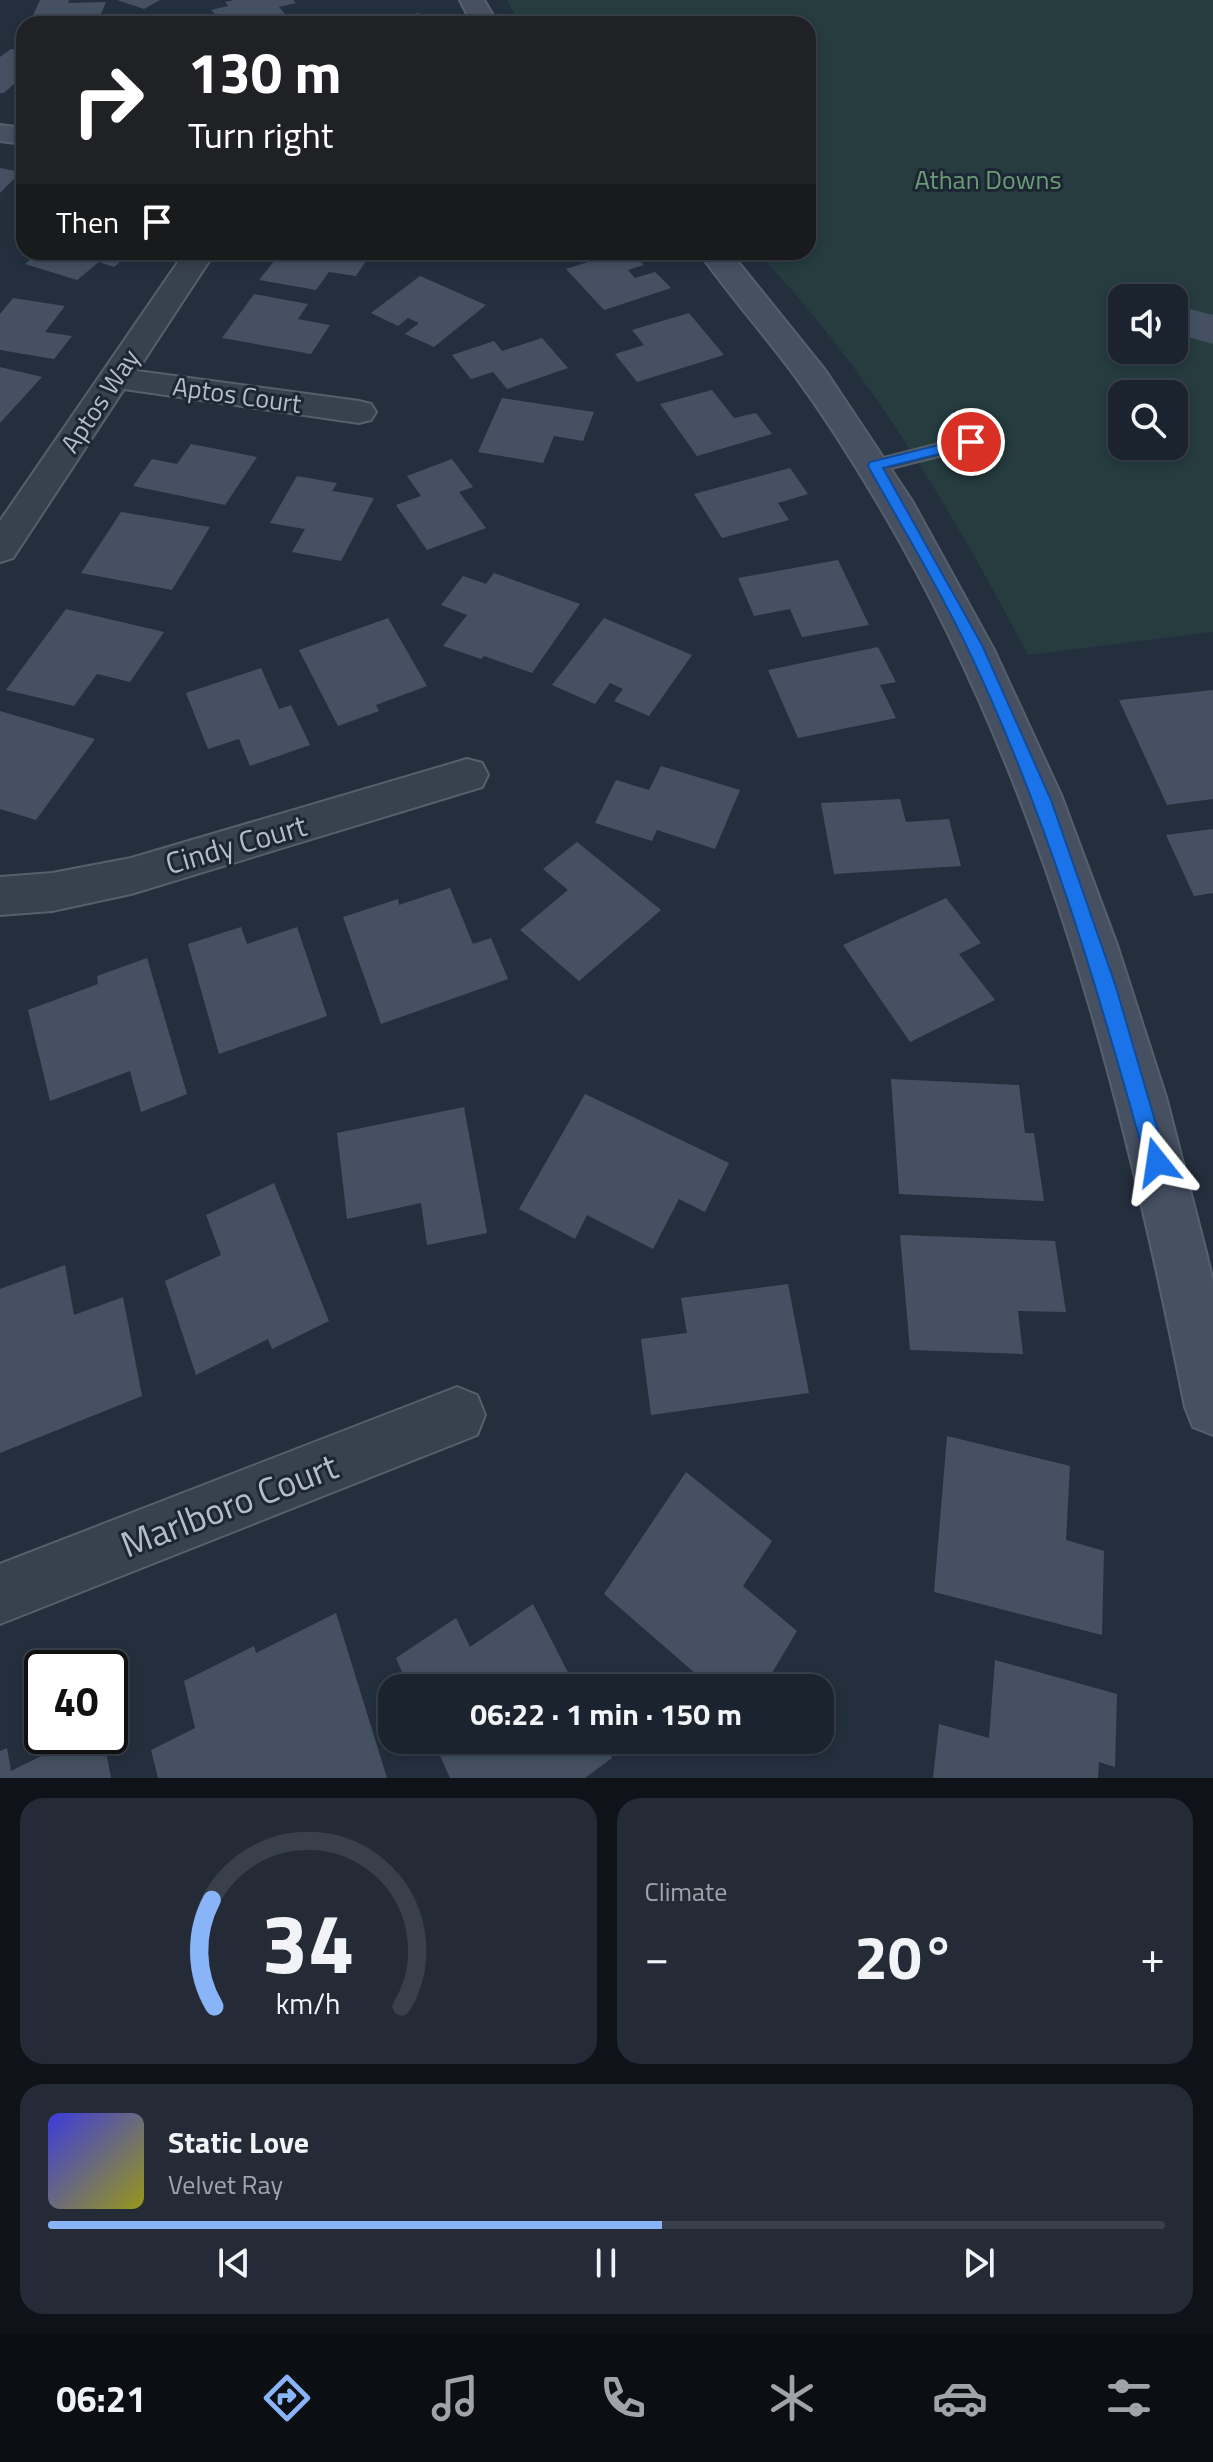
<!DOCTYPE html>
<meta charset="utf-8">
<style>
body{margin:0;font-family:"Titillium Web",sans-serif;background:#242b36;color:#f1f3f6;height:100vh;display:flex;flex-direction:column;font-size:30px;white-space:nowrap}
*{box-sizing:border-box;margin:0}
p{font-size:26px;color:#a0a4aa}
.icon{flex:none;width:44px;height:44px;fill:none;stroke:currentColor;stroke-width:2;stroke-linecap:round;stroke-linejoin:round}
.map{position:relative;height:1778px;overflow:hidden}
.panel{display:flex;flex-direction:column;gap:20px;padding:20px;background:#0f1319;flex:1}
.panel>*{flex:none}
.guide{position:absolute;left:16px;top:16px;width:800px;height:244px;border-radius:24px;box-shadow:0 4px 12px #0003,0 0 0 2px #39404a;background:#202124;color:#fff;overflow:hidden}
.buttons{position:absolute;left:1108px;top:284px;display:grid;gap:16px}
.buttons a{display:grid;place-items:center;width:80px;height:80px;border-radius:16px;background:#1b232e;box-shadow:0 4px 12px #0003,0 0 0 2px #39404a;font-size:40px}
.speed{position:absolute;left:24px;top:1650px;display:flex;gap:16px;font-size:40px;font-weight:700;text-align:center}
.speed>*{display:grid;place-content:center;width:104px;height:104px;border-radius:50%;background:#1b232e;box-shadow:0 4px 12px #0003,0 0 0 2px #39404a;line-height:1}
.speed .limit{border:4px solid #111;border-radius:12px;background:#fff;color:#111}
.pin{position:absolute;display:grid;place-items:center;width:68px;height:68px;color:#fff;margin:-34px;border:4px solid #fff;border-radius:50%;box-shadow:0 2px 8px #0007}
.me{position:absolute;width:88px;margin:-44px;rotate:345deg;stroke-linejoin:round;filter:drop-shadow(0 0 6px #0008)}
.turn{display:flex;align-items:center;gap:28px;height:168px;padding:0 40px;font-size:36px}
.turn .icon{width:104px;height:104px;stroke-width:2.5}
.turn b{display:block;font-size:56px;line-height:68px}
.then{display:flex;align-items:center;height:76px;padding:0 40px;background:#0003;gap:16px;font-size:30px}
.big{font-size:60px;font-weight:700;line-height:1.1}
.panel .card{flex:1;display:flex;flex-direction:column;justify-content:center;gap:12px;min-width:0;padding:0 28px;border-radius:24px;background:#242b36}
.panel .dial{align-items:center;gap:0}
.dial svg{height:208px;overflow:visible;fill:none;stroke:#39404a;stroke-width:7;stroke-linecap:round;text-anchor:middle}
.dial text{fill:#f1f3f6;stroke:none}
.song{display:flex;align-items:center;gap:24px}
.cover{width:96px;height:96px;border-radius:12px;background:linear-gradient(135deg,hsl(240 70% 55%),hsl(60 70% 35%))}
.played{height:8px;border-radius:4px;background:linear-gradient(90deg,#8ab4f8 55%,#39404a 55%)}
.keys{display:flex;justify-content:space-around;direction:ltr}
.heat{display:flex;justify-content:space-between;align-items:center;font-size:44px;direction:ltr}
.panel .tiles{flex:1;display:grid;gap:20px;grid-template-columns:1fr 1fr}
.card:last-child{grid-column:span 2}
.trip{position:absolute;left:378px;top:1674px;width:456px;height:80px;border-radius:24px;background:#1b232e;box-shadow:0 4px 12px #0003,0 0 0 2px #39404a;font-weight:700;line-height:80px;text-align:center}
.tabs{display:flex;height:128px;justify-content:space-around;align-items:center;background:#0b0e12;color:#a0a4aa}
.tabs .icon{width:56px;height:56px}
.tabs .on{color:#8ab4f8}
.tabs b{font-size:36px;color:#f1f3f6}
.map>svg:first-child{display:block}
</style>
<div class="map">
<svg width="1213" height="1778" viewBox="0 0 1213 1778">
<rect width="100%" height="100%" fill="#242f3e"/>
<path fill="#263c3f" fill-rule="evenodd" d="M 507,0 L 1213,0 L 1213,632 L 1028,655 C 952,511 870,370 757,252 L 808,252 L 808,24 L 520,24 ZM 1122,298 L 1174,298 L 1174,350 L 1122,350 ZM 1122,394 L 1174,394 L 1174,446 L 1122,446 Z"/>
<g fill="#455162">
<polygon points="40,0 69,0 68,3 106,2 98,21 30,22"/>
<polygon points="117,0 160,0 144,9"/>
<polygon points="234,0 293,0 296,3 279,7 292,22 239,24 231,15 218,18 211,10 228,6 225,2"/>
<polygon points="419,13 427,24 365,24 365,22"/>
<polygon points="11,49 24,51 24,75 4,93 0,93 0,57"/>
<polygon points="0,168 21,172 0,193"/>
<polygon points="41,252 132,252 114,267 99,262 77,280 25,264"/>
<polygon points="292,252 372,252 356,276 329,272 316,290 259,280 275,260 285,262"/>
<polygon points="619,252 631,252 644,265 628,270 635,278 655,272 671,288 604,310 566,269"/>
<polygon points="420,276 486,305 434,347 405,334 419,323 408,318 398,326 371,313"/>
<polygon points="254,294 308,304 298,319 330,325 311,354 222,338"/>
<polygon points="13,298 65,306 45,332 72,336 54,359 0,350 0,314"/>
<polygon points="1174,305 1213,315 1213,344 1174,333"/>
<polygon points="689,313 724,355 637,382 615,354 644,345 632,330"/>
<polygon points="542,338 568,368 507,389 493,372 471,379 452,355 494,341 502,351"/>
<polygon points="0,367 42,377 0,423"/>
<polygon points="712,390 734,418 756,413 772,434 697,456 660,404"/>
<polygon points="502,398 594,412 583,441 554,436 543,463 478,452"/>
<polygon points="191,444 257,457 225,505 133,486 152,459 177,464"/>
<polygon points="452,459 473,487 459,492 486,528 427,550 396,505 421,496 407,476"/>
<polygon points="790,468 808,494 778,503 789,520 722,538 694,494"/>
<polygon points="297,476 337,483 332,491 374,498 341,561 292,552 305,529 270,523"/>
<polygon points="121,512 210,527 172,590 81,573"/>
<polygon points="838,560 869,625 802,637 790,609 754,616 738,578"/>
<polygon points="494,573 580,604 532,673 484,656 481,659 443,646 467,615 441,605 463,576 486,584"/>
<polygon points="66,609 164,632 130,682 97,674 74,706 6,690"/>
<polygon points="388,618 427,686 376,705 379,711 338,726 299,650"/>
<polygon points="604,618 692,655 649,716 614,701 623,689 610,683 595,704 552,685"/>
<polygon points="878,647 896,682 880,685 896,718 798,738 768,670"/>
<polygon points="261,668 279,709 291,705 310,745 250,766 239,739 208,749 186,693"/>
<polygon points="1213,690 1213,799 1167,805 1119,700"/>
<polygon points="0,711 95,739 36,820 0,809"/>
<polygon points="661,766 740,790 715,849 657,830 652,841 595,823 616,780 649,790"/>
<polygon points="900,799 906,822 949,819 961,866 834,874 821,803"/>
<polygon points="1213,829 1213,893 1194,896 1166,835"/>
<polygon points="577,842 661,910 579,981 520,930 568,890 543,869"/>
<polygon points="450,888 473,944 491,938 508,979 381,1024 343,917 398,899 399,905"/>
<polygon points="946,898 981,943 959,954 995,1000 910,1042 843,945"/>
<polygon points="241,927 247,944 297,927 327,1016 219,1054 188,944"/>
<polygon points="147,958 187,1094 141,1112 130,1071 50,1101 28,1010 98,984 97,976"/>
<polygon points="891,1079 1019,1085 1025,1133 1034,1133 1044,1201 899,1194"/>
<polygon points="585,1094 729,1163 705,1212 679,1199 653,1249 587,1215 575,1239 519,1209"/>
<polygon points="464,1107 487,1233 427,1245 421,1203 347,1219 337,1133"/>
<polygon points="274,1183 329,1321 272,1349 268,1339 196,1375 165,1281 221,1255 206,1215"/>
<polygon points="900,1235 1055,1241 1066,1312 1018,1311 1023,1354 910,1350"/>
<polygon points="65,1265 74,1315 123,1297 142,1396 0,1453 0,1289"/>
<polygon points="788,1284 809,1393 651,1415 641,1339 687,1333 681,1298"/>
<polygon points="947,1436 1070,1466 1066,1540 1104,1551 1102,1635 934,1592"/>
<polygon points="686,1472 772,1541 743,1586 797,1631 763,1688 712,1688 604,1594"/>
<polygon points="533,1604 576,1688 409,1688 396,1658 456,1618 470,1647"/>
<polygon points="336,1613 387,1778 158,1778 151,1750 195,1728 184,1681 254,1646 256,1653"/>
<polygon points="995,1660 1117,1694 1115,1767 1099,1762 1098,1778 933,1778 939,1724 989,1738"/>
<polygon points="81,1736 103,1736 111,1778 0,1778 0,1751 7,1748 11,1771"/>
<polygon points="433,1740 603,1740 612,1758 585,1778 450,1778"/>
</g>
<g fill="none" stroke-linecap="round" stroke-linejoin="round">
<defs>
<polygon id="lane" points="971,436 978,438 980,442 978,446 875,472 866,466 868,462"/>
<g id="street">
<polygon points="185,252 215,252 137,371 359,401 371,404 376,412 371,420 359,423 124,389 13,558 0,562 0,521"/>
<polygon points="467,759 482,763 488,775 482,787 131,894 52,911 0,915 0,877 52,873 131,858"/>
<polygon points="457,1387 477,1395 485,1415 477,1435 0,1624 0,1564"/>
</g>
<g id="secondary">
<polygon points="460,0 484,0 498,24 472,24"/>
<polygon points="0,125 24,128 24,144 0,141"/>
<path d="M 699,252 L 730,252 L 825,370 L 912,501 L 994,650 L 1061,795 L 1117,945 L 1166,1097 L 1206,1252 L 1213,1282 L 1213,1435 L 1193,1427 L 1185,1407 C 1124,1098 1044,786 883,512 C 857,468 830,424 800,383 C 768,338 730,297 699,252 Z"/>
</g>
</defs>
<use href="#lane" stroke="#565f6c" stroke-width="4"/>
<use href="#street" stroke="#565f6c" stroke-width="4"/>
<use href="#secondary" stroke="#565f6c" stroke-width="4"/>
<use href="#lane" fill="#38414e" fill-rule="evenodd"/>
<use href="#street" fill="#38414e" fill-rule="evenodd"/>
<use href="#secondary" fill="#465061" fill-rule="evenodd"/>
</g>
<path fill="#1a73e8" stroke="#114b97" stroke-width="2" d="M 971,437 L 978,442 L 976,445 L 883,468 L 982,645 L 1051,800 L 1116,987 L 1167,1162 L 1164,1169 L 1157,1172 L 1149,1169 L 1146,1162 C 1097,986 1046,812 967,647 C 938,585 901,526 868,466 L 870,462 Z"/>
<g text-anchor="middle" stroke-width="6" stroke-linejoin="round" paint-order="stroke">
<g font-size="26" fill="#6b9a76" stroke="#1d2633">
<text x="988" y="189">Athan Downs</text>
</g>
<g font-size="26" fill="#b4bcc9" stroke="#1d2633">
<text transform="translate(237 395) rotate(8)" y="9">Aptos Court</text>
<text transform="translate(100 401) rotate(-56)" y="9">Aptos Way</text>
</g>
<g font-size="30" fill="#b4bcc9" stroke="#1d2633">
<text transform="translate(236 845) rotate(-16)" y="10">Cindy Court</text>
</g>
<g font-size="36" fill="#b4bcc9" stroke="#1d2633">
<text transform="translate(229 1505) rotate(-21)" y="13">Marlboro Court</text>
</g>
</g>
</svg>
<div class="buttons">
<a><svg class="icon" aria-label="sound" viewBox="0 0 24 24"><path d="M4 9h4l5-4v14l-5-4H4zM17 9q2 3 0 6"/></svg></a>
<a><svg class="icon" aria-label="search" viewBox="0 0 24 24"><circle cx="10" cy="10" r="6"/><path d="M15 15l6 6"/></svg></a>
</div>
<div class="speed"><div class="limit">40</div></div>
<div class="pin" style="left:971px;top:442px;background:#d93025"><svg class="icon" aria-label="arrive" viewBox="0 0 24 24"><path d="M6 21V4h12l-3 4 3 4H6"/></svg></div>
<svg class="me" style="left:1157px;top:1162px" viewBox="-20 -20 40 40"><path d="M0-17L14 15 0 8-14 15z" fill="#1a73e8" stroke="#fff" stroke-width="4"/></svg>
<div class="trip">06:22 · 1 min · 150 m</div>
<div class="guide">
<div class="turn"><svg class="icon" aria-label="right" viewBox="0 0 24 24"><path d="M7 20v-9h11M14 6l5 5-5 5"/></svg><div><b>130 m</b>Turn right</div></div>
<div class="then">Then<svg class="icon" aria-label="arrive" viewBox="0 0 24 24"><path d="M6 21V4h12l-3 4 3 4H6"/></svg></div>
</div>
</div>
<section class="panel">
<div class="tiles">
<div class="card dial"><svg viewBox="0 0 100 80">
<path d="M14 69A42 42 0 1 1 86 69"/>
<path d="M14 69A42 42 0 0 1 13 28" stroke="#8ab4f8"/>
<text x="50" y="56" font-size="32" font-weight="700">34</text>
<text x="50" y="72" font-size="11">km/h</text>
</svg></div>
<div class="card"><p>Climate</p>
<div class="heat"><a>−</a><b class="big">20°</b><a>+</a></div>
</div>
<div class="card">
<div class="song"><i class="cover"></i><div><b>Static Love</b><p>Velvet Ray</p></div></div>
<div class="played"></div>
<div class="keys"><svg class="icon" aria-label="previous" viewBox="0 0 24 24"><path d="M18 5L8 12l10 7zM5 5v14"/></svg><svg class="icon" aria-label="pause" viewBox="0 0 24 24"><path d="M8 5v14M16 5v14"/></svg><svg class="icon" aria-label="next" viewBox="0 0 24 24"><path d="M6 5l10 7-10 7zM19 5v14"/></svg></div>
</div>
</div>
</section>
<nav class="tabs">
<b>06:21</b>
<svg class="icon on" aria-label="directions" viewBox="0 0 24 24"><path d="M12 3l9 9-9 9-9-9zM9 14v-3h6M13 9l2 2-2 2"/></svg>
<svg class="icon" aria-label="music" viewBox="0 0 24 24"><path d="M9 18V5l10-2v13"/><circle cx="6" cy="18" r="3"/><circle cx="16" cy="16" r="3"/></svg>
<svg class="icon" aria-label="phone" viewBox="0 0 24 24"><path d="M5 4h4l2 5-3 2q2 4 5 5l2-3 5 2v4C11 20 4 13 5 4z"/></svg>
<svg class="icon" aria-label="climate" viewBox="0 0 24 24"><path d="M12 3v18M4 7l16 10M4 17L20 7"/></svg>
<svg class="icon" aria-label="car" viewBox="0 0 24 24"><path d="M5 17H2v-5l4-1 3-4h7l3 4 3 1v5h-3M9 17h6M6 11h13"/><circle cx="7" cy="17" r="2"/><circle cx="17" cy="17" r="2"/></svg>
<svg class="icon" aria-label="filters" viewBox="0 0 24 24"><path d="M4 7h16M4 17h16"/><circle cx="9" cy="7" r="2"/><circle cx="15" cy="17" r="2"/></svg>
</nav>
